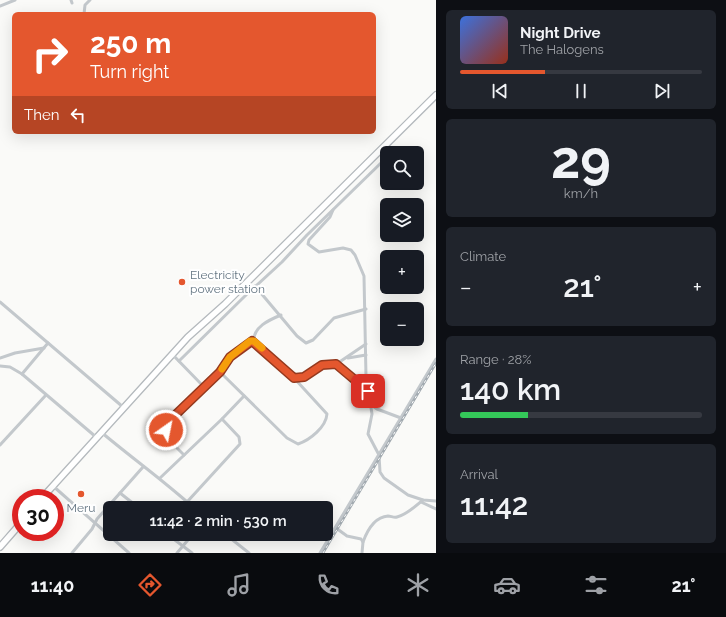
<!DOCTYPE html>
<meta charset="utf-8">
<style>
body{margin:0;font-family:Raleway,sans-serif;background:#20242c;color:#f1f3f6;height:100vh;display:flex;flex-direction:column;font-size:15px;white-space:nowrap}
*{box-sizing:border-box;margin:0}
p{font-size:13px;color:#9ea1a6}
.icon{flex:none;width:22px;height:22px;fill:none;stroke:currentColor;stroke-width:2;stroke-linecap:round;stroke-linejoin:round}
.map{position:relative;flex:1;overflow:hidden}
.sheet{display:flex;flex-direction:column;gap:10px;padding:10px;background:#0d0f14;width:290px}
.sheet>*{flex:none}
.top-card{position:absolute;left:12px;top:12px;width:364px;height:122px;border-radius:6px;box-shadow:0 4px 16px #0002;background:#e4572e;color:#fff;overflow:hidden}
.fabs{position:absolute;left:380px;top:146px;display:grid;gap:8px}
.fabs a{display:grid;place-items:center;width:44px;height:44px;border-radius:6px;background:#171b24;box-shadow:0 4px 16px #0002;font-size:20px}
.speed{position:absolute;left:12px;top:489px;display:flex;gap:8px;font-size:20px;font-weight:700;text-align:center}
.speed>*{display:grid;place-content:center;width:52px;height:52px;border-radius:50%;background:#171b24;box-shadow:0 4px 16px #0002;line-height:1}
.speed .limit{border:6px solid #d22;background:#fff;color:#111}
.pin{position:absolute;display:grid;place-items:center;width:34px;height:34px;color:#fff;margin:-17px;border-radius:8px;box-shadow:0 2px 6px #0006}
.me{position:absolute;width:44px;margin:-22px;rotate:33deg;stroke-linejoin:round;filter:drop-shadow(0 0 3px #0008)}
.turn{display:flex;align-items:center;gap:14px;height:84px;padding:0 12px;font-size:18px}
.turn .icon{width:52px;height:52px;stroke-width:2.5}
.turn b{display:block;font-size:28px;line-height:34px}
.then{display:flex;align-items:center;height:38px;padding:0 12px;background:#0003;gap:8px;font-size:15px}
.big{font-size:30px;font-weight:600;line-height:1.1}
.sheet .widget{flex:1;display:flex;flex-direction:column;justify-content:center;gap:6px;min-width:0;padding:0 14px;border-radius:6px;background:#20242c}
.sheet .dial{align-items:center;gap:0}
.dial b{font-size:52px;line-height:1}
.song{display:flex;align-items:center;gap:12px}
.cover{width:48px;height:48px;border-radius:6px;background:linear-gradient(135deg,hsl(220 70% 55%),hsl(10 70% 35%))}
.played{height:4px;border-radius:2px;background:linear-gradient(90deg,#e4572e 35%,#363941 35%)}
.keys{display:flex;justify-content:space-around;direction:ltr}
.heat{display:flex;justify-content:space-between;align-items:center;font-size:22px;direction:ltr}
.charge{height:6px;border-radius:3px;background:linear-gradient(90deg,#34c759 28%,#363941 0)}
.trip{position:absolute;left:103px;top:501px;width:230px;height:40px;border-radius:6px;background:#171b24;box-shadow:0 4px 16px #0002;font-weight:600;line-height:40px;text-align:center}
.dock{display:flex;height:64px;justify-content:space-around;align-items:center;background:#090b0e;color:#9ea1a6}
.dock .icon{width:28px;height:28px}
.dock .current{color:#e4572e}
.dock b{font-size:18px;color:#f1f3f6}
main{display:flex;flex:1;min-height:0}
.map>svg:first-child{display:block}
</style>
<main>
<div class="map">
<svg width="436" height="553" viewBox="0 0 436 553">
<rect width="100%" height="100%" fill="#fafaf8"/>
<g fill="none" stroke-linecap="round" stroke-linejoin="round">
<defs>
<g id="highway">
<polyline points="42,498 188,337 225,304 436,95"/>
<polyline points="0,547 21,523"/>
</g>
</defs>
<use href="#highway" stroke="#b4b9bd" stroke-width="8"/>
<g stroke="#c3c8cc" stroke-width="3">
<polyline points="71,0 72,3"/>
<polyline points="0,6 15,0"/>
<polyline points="84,14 85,5 90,0"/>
<polyline points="333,210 330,217 309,240 308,244 319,252 343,248 351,250 355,255 364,276 366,377 372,414 368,434 379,455 380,472 384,478 408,495 423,500 436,501"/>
<polyline points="255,286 297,336 306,343 313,340 334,318 366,309"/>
<polyline points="0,302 123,407"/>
<path d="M 254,341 C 253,327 269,320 281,315"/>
<polyline points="172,354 204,387"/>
<polyline points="0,358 15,353 44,348"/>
<polyline points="348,358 366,355"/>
<polyline points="179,361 246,295 282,262 307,235 382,162"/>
<polyline points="336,364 368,391"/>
<polyline points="0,366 10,367 22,374 96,437"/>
<path d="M 220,372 L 287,438 L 298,444 C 310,440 326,427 327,414 L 294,378"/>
<polyline points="22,374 48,343"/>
<polyline points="370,404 377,409 401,418"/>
<path d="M 101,432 C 132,458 164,481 194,508"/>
<polyline points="0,445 46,395"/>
<polyline points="184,455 167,438 167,424 220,372 231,357 250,341 255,342 294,378 304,377 322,365 335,365 366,344"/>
<polyline points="160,478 222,419 244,396"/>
<polyline points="53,486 129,553"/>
<polyline points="120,493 139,508"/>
<polyline points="187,502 240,444 239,437 222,419"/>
<polyline points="421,502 436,509"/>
<polyline points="336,528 347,536 361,539 363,542 362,553"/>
<polyline points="167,534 192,553"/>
<polyline points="225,534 249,553"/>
<path d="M 363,542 C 367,531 375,517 388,516 C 391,516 394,518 397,517 C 406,515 416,506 423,500"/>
<polyline points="72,553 92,529 97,519 143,467"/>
<polyline points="177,553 193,534"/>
<polyline points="320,553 436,359"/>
</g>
<use href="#highway" stroke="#fff" stroke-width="5.5"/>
<defs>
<polyline id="rail" points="323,553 436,363"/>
</defs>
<use href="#rail" stroke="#a2aab0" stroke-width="2.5"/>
<use href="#rail" stroke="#fff" stroke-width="1" stroke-dasharray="3" stroke-linecap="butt"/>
</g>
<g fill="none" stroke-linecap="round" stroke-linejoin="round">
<defs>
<polyline id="route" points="166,430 170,420 220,372 230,357 252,341 294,378 304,377 322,365 336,364 368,391"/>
</defs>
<use href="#route" stroke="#94391e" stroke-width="10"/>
<use href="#route" stroke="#e4572e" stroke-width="7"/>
<polyline stroke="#f59e0b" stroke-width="7" points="222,369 230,357 250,341 254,341 262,348"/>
</g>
<g fill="#e4572e" stroke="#fff" stroke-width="1.5">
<circle cx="182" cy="282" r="4"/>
<circle cx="81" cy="494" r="4"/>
</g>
<g text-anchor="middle" stroke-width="4" stroke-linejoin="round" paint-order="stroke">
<g font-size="12" fill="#657683" stroke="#fff" text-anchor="start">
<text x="190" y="279">Electricity<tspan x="190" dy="14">power station</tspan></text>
<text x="81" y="512" text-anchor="middle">Meru</text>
</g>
</g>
</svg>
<div class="fabs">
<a><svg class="icon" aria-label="search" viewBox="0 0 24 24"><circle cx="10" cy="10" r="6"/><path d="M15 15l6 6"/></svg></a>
<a><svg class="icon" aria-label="layers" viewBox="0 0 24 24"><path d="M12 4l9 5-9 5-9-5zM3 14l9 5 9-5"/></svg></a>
<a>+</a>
<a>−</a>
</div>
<div class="speed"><div class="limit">30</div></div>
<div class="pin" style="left:368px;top:391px;background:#d93025"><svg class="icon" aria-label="arrive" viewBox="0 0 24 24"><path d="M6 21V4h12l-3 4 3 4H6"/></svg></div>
<svg class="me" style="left:166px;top:430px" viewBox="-20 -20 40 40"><circle r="17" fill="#e4572e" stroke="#fff" stroke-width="3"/><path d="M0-11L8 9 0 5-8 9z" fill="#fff"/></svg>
<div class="trip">11:42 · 2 min · 530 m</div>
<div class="top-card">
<div class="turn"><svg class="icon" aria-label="right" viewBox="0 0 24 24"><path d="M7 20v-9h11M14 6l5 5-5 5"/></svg><div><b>250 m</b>Turn right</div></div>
<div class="then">Then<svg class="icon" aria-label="left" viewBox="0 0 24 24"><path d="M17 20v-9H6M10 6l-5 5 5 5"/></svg></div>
</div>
</div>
<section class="sheet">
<div class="widget">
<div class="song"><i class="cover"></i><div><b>Night Drive</b><p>The Halogens</p></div></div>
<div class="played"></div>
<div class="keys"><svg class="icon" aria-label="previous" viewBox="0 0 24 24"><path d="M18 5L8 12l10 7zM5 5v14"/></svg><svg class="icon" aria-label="pause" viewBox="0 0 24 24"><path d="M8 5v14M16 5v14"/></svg><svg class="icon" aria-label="next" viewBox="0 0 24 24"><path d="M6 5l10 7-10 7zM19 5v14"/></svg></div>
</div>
<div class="widget dial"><b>29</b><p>km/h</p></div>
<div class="widget"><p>Climate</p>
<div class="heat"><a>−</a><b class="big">21°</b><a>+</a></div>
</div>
<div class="widget"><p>Range · 28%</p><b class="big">140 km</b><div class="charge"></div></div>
<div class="widget"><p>Arrival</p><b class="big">11:42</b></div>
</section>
</main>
<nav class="dock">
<b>11:40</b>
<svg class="icon current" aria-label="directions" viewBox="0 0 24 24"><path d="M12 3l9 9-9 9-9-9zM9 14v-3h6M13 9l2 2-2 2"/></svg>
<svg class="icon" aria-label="music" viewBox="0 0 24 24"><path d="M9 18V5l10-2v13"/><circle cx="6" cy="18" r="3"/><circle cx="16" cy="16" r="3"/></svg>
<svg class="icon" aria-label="phone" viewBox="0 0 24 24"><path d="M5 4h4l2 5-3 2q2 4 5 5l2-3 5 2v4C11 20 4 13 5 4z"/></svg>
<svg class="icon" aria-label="climate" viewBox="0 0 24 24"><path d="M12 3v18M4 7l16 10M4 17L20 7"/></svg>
<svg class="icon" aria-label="car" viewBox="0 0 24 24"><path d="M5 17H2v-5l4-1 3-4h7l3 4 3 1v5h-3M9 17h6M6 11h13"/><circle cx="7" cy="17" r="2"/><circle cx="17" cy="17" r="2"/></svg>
<svg class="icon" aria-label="filters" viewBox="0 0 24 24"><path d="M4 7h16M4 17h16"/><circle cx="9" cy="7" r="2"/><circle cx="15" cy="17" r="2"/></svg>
<b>21°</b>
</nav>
